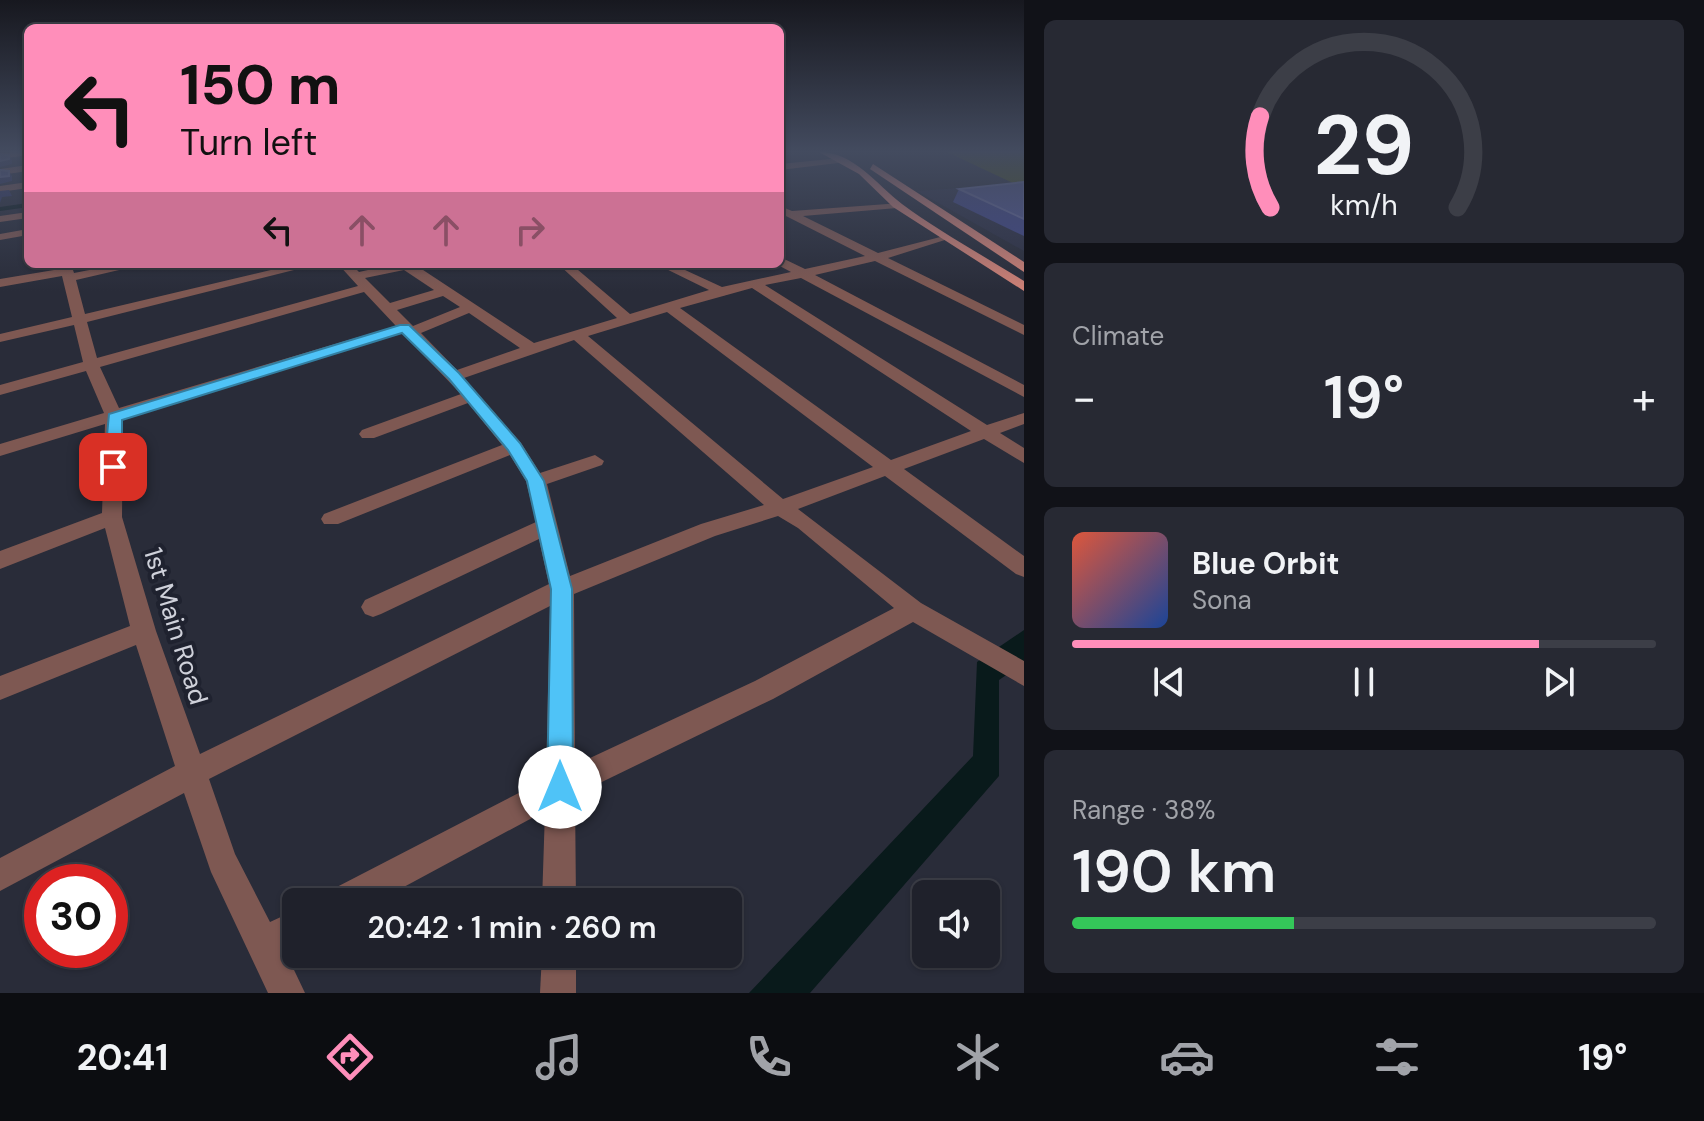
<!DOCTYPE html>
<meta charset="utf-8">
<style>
body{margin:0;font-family:"DM Sans",sans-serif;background:#272933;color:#f1f3f6;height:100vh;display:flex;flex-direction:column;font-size:30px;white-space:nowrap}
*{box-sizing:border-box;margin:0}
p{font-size:26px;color:#a1a3a9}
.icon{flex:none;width:44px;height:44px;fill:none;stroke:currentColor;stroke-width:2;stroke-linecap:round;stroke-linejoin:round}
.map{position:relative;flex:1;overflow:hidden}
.drawer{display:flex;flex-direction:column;gap:20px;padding:20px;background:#111218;width:680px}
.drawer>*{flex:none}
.guide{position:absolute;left:24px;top:24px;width:760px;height:244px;border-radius:12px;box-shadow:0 2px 6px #0004,0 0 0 2px #3c3e47;background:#ff8eba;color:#111;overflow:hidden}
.controls{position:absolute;left:912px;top:880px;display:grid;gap:16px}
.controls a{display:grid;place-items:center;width:88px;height:88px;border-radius:12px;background:#1f212b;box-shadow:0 2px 6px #0004,0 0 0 2px #3c3e47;font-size:40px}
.speed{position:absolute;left:24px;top:864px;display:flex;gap:16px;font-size:40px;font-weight:700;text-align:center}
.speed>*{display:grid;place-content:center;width:104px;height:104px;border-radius:50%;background:#1f212b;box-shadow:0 2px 6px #0004,0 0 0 2px #3c3e47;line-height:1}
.speed .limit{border:12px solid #d22;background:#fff;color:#111}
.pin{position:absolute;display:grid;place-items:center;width:68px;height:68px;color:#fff;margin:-34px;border-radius:16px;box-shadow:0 4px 12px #0006}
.me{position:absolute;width:88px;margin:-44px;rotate:0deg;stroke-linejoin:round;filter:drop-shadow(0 0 6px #0008)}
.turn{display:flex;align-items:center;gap:28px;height:168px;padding:0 24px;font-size:36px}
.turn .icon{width:104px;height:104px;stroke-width:2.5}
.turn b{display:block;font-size:56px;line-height:68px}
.lanes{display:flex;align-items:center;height:76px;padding:0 24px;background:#0003;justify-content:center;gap:40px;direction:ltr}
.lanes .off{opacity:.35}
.big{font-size:60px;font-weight:600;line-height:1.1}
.drawer .tile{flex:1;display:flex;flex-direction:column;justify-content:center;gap:12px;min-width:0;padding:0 28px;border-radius:12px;background:#272933}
.drawer .dial{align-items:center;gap:0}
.dial svg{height:208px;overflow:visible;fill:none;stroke:#3c3e47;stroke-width:7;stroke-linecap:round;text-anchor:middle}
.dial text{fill:#f1f3f6;stroke:none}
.song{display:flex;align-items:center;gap:24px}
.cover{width:96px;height:96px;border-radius:12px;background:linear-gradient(135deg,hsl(10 70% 55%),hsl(220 70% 35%))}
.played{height:8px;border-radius:4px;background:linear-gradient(90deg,#ff8eba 80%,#3c3e47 80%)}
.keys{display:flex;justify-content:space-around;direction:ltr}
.heat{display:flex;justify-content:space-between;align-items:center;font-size:44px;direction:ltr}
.charge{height:12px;border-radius:6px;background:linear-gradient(90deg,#34c759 38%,#3c3e47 0)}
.trip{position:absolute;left:282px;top:888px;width:460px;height:80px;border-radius:12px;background:#1f212b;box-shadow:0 2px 6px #0004,0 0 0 2px #3c3e47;font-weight:600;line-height:80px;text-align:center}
.tab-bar{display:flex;height:128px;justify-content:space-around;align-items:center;background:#0c0d11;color:#a1a3a9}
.tab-bar .icon{width:56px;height:56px}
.tab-bar .current{color:#ff8eba}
.tab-bar b{font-size:36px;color:#f1f3f6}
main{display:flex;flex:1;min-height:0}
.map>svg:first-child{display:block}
</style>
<main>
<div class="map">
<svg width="1024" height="993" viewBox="0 0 1024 993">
<rect width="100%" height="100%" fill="#292c39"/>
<polygon fill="#2d3044" points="1015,184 1024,187 1024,251 917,191"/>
<polygon fill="#495214" points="947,152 1024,152 1024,187 1015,184"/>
<polygon fill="#091a1b" points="1024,630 1024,663 999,680 999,776 810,993 749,993 973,756 977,662"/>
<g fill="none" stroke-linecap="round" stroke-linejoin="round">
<polyline stroke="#091a1b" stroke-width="4" points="0,209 28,205"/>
<g fill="#7e5852" fill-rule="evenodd">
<polygon points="28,152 28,155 0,159 0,153"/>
<polygon points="841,158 838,163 780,170 780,164"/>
<polygon points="28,165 28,171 0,175 0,169"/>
<polygon points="28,182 28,188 0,192 0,186"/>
<path d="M 901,203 L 901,207 L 897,208 L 803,216 L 878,253 L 948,235 L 948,239 L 888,258 L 1024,325 L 1024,335 L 875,261 L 815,275 L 1024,385 L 1024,397 L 801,278 L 765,285 L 987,425 L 1024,413 L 1024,424 L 1000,433 L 1024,448 L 1024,463 L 984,439 L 904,469 L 1024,556 L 1024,577 L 1016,574 L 885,476 L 798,509 L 921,603 L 1024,661 L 1024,686 L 913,622 L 773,699 L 575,795 L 576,902 L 542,902 L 545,811 L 376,902 L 326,902 L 331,890 L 546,779 L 550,606 L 209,779 L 235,854 L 270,922 L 296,910 L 296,946 L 285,951 L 305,993 L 268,993 L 211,872 L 184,793 L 0,891 L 0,858 L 175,766 L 136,645 L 0,700 L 0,676 L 130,626 L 105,528 L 0,569 L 0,551 L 102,513 L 105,424 L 0,456 L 0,444 L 104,413 L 86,371 L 0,395 L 0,385 L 83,362 L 74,325 L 0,342 L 0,334 L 72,317 L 62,276 L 0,287 L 0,279 L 60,269 L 59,264 L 71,264 L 74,273 L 120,264 L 145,264 L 76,280 L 85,314 L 296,264 L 318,264 L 87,322 L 97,358 L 358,286 L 338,264 L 351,264 L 359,272 L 395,264 L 418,264 L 417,266 L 534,343 L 617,318 L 558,264 L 571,264 L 630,314 L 709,290 L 656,264 L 672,264 L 722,287 L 791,272 L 776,264 L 780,264 L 780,257 L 805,269 L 865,256 L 780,213 L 780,206 L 792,211 ZM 404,270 L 434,290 L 390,303 L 365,278 ZM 752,288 L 971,431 L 891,460 L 680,308 ZM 364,292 L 396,326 L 119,408 L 100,367 ZM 443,296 L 460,307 L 413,326 L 397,310 ZM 667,312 L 873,467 L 783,499 L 588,336 ZM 469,313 L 520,348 L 457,370 L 421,333 ZM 402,333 L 461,394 L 362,430 L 359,434 L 362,438 L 374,438 L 468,403 L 502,445 L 324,514 L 321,519 L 324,524 L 338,524 L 510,455 L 526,481 L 536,522 L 365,600 L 361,607 L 365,614 L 373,617 L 381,614 L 539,539 L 549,584 L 200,754 L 156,631 L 122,517 L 123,419 ZM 574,340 L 764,505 L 701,524 L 570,576 L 547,484 L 602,465 L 604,461 L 595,455 L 540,473 L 521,443 L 464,378 ZM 778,516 L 798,528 L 894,608 L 755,681 L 575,765 L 574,594 L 715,536 Z"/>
<polygon points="28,212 28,218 0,222 0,216"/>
<polygon points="28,229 28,235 0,240 0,234"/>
<polygon points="542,954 576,954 576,993 540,993"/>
</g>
<g fill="#ce8176" fill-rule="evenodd">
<path d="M 819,152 C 854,152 876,184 902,204 C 940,232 984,256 1024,281 L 1024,291 L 893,207 L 859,174 Z"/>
<polygon points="873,164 1024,262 1024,272 870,169"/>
</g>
</g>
<polygon fill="#414788" points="1024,182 1024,236 953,202 959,189"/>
<g fill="#313665">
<polygon points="9,155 12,160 12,164 0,167 0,161"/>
<polygon points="9,171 12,176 12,181 0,184 0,177"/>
<polygon points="9,190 12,196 2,197 0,203 0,191"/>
</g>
<g fill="#505691" stroke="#64699c" stroke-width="2">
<polygon points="0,154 9,155 9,159 0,161"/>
<polygon points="0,170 9,171 9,176 0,177"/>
<polygon points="1024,182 1024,219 959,189"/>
</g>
<linearGradient id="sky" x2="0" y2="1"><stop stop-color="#17181f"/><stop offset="0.52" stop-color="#434b5f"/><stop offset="1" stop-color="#434b5f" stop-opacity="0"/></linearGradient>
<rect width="1024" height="291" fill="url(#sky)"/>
<polygon fill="#4fc3f7" stroke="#337fa1" stroke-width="2" points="400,325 409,325 459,373 520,443 544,481 572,589 573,787 569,797 560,801 551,797 547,787 551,589 527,481 508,450 449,379 402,333 122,420 122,467 113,473 104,467 109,414"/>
<g text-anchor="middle" stroke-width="8" stroke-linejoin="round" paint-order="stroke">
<g font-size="26" fill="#cfd1da" stroke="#1f222f">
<text transform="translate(176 626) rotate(73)" y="9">1st Main Road</text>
</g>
</g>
</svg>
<div class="controls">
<a><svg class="icon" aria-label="sound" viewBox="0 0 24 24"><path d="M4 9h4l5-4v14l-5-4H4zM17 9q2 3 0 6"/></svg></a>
</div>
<div class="speed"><div class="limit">30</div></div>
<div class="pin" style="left:113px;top:467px;background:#d93025"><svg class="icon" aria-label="arrive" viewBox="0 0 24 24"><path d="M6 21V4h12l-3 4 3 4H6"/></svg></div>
<svg class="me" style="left:560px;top:787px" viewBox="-20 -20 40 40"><circle r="19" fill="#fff"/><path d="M0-13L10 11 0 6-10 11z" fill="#4fc3f7"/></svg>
<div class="trip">20:42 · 1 min · 260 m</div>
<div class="guide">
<div class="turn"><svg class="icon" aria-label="left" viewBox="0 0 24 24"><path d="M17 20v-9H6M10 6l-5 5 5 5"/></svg><div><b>150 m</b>Turn left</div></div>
<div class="lanes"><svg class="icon" aria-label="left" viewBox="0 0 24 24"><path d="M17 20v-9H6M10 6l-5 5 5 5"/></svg><svg class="icon off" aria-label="ahead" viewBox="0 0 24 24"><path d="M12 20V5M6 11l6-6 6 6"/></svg><svg class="icon off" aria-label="ahead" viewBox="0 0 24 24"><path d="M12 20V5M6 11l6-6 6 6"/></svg><svg class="icon off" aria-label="right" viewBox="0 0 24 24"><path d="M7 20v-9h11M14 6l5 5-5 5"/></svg></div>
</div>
</div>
<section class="drawer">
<div class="tile dial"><svg viewBox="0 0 100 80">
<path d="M14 69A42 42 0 1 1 86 69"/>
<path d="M14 69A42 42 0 0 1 10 34" stroke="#ff8eba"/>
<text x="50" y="56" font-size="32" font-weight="700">29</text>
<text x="50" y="72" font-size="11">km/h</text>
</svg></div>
<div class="tile"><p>Climate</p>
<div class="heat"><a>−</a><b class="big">19°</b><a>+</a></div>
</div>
<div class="tile">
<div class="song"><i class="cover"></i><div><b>Blue Orbit</b><p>Sona</p></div></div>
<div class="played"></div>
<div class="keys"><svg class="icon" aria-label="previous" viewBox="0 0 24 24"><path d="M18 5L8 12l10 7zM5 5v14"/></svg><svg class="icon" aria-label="pause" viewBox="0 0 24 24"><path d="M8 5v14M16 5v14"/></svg><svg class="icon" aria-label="next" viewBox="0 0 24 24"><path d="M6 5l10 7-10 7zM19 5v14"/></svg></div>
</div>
<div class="tile"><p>Range · 38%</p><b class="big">190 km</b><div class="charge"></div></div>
</section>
</main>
<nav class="tab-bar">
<b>20:41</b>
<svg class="icon current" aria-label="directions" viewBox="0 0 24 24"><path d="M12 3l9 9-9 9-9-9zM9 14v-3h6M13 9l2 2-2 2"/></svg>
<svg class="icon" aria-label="music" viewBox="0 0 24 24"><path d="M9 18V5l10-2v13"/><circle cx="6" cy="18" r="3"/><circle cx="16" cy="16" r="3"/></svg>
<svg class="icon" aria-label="phone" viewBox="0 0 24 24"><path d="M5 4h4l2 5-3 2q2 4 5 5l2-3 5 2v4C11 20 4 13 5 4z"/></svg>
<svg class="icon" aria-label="climate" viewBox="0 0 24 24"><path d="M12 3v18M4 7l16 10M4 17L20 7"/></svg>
<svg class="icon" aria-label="car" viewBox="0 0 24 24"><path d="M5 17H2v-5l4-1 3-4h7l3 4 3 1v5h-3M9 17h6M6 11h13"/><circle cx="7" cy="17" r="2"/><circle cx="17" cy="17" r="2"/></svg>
<svg class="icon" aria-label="filters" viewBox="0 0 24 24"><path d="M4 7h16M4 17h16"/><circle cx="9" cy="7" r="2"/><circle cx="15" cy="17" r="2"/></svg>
<b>19°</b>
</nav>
